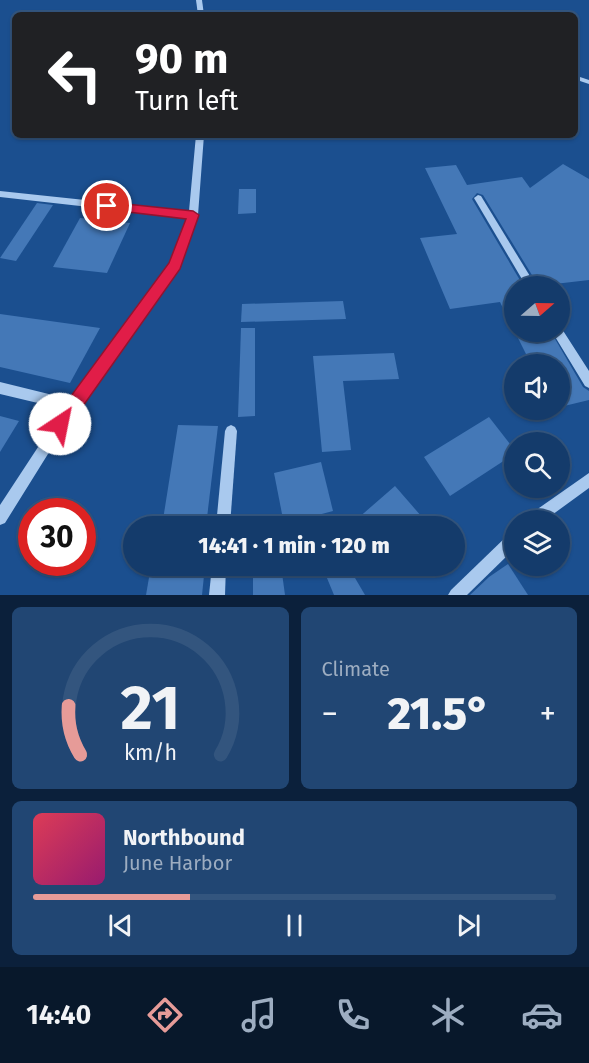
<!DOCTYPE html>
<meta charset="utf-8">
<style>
body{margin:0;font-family:"Fira Sans",sans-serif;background:#214673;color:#f1f3f6;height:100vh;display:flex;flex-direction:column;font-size:22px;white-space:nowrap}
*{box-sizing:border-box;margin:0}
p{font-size:20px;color:#9dadc1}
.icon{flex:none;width:33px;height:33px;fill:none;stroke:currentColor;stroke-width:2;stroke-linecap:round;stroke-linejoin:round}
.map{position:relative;height:595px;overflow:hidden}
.drawer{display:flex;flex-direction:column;gap:12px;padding:12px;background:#0b203b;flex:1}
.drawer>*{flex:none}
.top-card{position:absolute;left:12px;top:12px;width:566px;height:126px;border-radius:9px;box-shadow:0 2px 4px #0004,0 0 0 2px #33557e;background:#202124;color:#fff;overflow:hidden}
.needle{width:39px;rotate:70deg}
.fabs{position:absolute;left:504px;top:276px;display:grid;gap:12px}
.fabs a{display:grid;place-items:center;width:66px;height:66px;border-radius:50%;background:#143b6b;box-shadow:0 2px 4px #0004,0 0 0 2px #33557e;font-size:30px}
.speed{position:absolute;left:18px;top:498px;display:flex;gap:12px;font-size:30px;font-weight:700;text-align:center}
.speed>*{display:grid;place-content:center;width:78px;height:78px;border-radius:50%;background:#143b6b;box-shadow:0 2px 4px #0004,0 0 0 2px #33557e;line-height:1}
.speed .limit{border:9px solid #d22;background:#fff;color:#111}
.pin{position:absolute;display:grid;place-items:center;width:51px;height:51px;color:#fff;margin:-26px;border:3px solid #fff;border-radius:50%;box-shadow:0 2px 6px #0007}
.me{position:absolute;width:66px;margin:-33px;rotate:34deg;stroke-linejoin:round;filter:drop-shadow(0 0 4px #0008)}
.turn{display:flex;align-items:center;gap:21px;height:126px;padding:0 24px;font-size:27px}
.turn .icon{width:78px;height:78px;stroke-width:2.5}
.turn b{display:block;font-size:42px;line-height:51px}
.big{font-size:45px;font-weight:800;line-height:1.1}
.drawer .widget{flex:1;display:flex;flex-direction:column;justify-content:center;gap:9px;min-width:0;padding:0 21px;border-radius:9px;background:#214673}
.drawer .dial{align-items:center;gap:0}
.dial svg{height:156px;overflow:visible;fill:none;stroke:#33557e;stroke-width:7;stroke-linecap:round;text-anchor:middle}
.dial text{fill:#f1f3f6;stroke:none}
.song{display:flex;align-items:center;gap:18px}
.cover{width:72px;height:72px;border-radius:9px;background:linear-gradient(135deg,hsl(350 70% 55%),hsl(320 70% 35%))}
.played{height:6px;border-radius:3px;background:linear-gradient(90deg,#e69b98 30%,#33557e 30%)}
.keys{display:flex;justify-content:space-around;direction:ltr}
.heat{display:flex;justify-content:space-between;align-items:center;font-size:33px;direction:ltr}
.drawer .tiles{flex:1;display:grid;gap:12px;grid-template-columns:1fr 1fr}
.widget:last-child{grid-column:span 2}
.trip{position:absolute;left:123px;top:516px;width:342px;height:60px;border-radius:30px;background:#143b6b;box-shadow:0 2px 4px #0004,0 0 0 2px #33557e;font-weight:800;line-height:60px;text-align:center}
.dock{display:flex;height:96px;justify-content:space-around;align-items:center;background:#08182b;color:#9dadc1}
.dock .icon{width:42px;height:42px}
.dock .active{color:#e69b98}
.dock b{font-size:27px;color:#f1f3f6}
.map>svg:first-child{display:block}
</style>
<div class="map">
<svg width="589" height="595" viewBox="0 0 589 595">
<rect width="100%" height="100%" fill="#1b4f8f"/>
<g fill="#4478b7">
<polygon points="563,164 589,179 589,280 546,285 543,280 535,280 483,195 477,193 472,199 521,282 514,283 514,331 500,302 450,309 420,238 457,234 425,168 456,165 467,185 522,177 530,188"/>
<polygon points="239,189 256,189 256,213 238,214"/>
<polygon points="37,203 53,205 16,261 0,258"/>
<polygon points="80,218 130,223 107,273 53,267"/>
<polygon points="343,301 346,319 241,322 242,304"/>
<polygon points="0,314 100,328 70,383 0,367"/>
<polygon points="241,328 255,328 255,416 238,417"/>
<polygon points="515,332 551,332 583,387 589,391 589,400 560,407 560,364 531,364"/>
<polygon points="394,353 399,379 343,381 351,450 322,452 313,356"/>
<polygon points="0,416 19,421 0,452"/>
<polygon points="489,417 514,449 514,454 450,496 424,457"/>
<polygon points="178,425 218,426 206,526 162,526"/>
<polygon points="321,462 333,511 284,524 274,473"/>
<polygon points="395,486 422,517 413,526 349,526"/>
<polygon points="508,564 528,595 470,595 489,577"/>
<polygon points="151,566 205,566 202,595 146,595"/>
<polygon points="322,566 348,566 365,595 334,595"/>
<polygon points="253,570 282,573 285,595 253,595"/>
</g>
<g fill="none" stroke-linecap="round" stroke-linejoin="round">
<g fill="#a9c9ee" fill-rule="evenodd">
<polygon points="196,0 202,0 204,15 198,15"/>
<polygon points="574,75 589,80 589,84 574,79"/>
<polygon points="196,135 204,135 198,215 180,265 76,409 5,523 0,525 0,505 63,409 0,394 0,382 69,399 171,263 187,218 0,197 0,191 189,211"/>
<polygon points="478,195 481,196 536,286 526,286 474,198"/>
<polygon points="560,328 562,329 589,371 589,388 585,386 554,335 553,332 560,332"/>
<polygon points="231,425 235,427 237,431 230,526 216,526 225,431 227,427"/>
<polygon points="589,473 589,488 545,520 527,520 529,515"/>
<polygon points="514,532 514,549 467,595 448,595 451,590 509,534"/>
<polygon points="212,566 226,566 225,595 209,595"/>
</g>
</g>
<polygon fill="#e11d48" stroke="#92132f" stroke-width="1.5" points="107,202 193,211 199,215 180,269 66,430 60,432 54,430 52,424 54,419 169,263 186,219 103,209 101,206"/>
</svg>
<div class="fabs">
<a><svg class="needle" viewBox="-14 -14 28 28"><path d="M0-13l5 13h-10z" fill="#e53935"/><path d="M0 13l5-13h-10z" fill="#9dadc1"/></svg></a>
<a><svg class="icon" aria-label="sound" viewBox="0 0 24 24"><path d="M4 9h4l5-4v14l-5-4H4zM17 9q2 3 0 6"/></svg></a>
<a><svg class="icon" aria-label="search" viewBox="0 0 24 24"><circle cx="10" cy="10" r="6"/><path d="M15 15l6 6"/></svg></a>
<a><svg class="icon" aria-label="layers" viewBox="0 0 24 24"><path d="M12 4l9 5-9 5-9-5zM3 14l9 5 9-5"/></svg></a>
</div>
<div class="speed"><div class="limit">30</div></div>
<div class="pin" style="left:107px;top:206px;background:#d93025"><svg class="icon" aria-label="arrive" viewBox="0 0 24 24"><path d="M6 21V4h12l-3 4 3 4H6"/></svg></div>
<svg class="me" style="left:60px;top:424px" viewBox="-20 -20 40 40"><circle r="19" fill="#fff"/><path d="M0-13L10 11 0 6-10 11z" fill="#e11d48"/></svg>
<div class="trip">14:41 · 1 min · 120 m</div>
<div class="top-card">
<div class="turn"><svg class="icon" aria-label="left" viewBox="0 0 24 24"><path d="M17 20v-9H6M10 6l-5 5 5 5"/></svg><div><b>90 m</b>Turn left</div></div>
</div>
</div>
<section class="drawer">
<div class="tiles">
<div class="widget dial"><svg viewBox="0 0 100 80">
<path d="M14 69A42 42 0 1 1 86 69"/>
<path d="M14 69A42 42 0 0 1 8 44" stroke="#e69b98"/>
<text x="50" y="56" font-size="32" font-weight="700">21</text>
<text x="50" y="72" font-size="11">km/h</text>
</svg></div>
<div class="widget"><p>Climate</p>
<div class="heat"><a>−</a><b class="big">21.5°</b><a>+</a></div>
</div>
<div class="widget">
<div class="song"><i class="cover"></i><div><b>Northbound</b><p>June Harbor</p></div></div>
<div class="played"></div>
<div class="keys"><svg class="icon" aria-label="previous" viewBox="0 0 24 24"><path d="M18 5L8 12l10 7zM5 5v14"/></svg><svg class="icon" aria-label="pause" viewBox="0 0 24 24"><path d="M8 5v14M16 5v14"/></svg><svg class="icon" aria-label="next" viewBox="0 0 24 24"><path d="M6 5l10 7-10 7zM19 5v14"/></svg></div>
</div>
</div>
</section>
<nav class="dock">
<b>14:40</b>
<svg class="icon active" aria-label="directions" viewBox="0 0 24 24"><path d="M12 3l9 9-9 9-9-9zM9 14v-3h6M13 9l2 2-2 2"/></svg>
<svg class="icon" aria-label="music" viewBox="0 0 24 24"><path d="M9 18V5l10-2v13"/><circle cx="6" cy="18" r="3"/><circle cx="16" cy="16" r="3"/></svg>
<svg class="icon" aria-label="phone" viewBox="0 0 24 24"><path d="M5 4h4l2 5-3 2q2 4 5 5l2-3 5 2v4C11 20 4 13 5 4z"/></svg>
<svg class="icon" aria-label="climate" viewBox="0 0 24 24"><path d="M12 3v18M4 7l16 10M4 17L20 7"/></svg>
<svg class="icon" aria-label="car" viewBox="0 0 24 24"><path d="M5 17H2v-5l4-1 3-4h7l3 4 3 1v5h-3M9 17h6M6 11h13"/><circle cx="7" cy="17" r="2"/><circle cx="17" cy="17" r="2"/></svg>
</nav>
